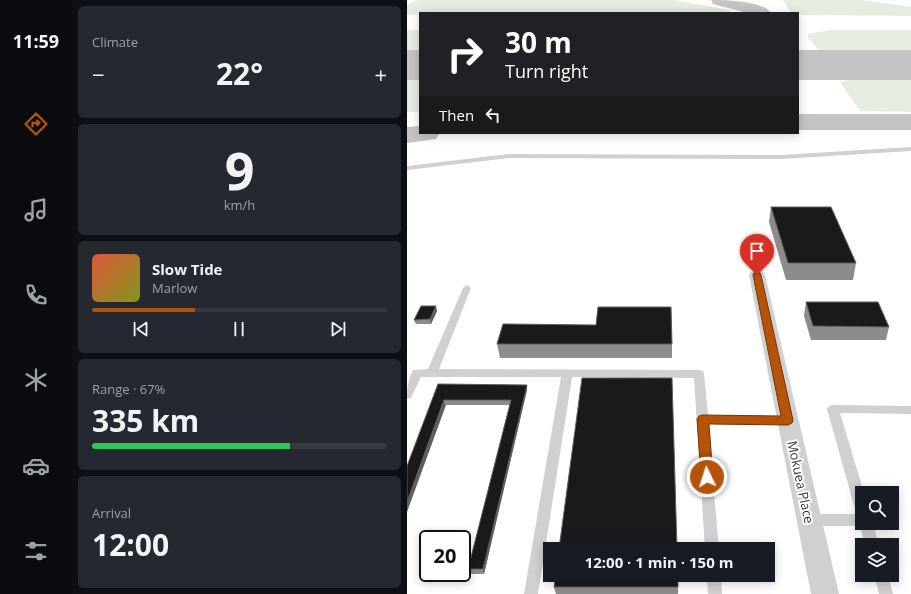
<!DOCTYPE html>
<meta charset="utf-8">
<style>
body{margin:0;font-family:"Open Sans",sans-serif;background:#242831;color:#f1f3f6;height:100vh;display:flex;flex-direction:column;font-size:15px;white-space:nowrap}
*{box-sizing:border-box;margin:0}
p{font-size:13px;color:#9ea1a6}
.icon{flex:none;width:22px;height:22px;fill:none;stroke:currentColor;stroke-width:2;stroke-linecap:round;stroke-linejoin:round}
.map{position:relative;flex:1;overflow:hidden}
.sheet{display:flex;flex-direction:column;gap:6px;padding:6px;background:#0d0f14;width:335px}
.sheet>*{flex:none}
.banner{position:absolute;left:12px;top:12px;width:380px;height:122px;border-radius:0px;box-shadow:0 2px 10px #0003;background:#202124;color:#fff;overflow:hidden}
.controls{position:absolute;left:448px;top:486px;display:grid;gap:8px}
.controls a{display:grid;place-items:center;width:44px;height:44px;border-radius:0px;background:#171b24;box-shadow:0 2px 10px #0003;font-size:20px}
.speed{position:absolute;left:12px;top:530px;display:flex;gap:8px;font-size:20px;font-weight:700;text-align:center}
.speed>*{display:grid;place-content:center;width:52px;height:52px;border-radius:50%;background:#171b24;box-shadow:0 2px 10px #0003;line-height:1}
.speed .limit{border:2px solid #111;border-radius:6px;background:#fff;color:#111}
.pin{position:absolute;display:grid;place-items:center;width:34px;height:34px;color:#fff;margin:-41px -17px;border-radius:50% 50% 50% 0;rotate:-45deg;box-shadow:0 0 4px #0007}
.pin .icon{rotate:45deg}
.me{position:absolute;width:44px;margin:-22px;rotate:356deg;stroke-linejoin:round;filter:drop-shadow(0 0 3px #0008)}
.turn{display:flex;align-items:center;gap:14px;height:84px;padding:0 20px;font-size:18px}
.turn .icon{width:52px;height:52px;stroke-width:2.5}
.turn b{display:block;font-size:28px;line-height:34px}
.then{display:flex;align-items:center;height:38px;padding:0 20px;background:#0003;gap:8px;font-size:15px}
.big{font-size:30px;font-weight:700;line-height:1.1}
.sheet .widget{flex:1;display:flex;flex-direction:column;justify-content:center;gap:6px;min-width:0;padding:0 14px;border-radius:6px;background:#242831}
.sheet .dial{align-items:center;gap:0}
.dial b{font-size:52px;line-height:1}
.song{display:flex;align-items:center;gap:12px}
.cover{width:48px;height:48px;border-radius:6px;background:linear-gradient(135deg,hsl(10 70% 55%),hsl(70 70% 35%))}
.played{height:4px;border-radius:2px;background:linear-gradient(90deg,#b45309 35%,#363941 35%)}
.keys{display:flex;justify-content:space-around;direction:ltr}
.heat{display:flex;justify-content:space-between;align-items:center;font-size:22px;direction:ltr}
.charge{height:6px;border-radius:3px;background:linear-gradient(90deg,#34c759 67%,#363941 0)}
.trip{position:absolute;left:136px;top:542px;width:232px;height:40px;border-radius:0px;background:#171b24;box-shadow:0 2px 10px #0003;font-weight:700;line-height:40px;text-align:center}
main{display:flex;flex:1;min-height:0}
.menu{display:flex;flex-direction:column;width:72px;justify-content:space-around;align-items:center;background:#090b0e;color:#9ea1a6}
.menu .icon{width:28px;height:28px}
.menu .on{color:#b45309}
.menu b{font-size:18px;color:#f1f3f6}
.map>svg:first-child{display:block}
</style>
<main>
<nav class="menu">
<b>11:59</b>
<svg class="icon on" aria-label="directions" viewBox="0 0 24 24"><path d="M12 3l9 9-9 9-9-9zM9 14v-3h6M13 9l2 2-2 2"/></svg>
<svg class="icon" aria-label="music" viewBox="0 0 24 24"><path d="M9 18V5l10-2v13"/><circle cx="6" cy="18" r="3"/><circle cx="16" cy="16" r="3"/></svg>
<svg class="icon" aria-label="phone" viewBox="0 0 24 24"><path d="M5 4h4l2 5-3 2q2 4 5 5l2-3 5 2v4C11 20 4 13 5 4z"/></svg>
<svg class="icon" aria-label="climate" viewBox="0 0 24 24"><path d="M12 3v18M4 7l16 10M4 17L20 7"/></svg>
<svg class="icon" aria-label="car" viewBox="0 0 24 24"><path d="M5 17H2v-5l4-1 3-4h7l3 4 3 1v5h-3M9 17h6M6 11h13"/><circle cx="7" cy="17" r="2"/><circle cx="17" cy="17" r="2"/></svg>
<svg class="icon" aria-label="filters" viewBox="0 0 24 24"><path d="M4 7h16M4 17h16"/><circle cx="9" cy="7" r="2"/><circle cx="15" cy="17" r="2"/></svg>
</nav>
<section class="sheet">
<div class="widget"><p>Climate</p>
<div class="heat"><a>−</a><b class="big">22°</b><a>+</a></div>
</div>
<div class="widget dial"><b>9</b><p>km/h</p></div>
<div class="widget">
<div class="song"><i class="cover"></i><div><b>Slow Tide</b><p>Marlow</p></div></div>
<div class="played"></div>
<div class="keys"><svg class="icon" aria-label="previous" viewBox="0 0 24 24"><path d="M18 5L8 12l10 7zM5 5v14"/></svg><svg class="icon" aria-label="pause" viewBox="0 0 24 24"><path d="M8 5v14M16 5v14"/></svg><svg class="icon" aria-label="next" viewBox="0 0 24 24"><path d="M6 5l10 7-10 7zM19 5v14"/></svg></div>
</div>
<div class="widget"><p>Range · 67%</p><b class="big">335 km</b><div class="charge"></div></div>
<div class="widget"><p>Arrival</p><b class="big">12:00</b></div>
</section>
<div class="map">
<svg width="504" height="594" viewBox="0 0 504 594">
<rect width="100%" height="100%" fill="#fff"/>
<g fill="#e6ecdf">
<polygon points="10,0 265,0 325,10 320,13 13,13 13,15 0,15 0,5"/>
<polygon points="376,0 455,0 504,7 504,16 394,15 391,14 391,13 384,13"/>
<rect x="0" y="30" width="13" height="23"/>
<polygon points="423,30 504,30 504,51 423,53 412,51 401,37 401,34"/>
<rect x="0" y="79" width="13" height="33"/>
<polygon points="447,79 504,79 504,112 453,111 433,82"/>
</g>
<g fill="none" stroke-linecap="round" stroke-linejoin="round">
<g fill="#c4c4c4" fill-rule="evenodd">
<path d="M 304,0 C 318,0 356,1 364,13 L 340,13 L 306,4 Z"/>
<polygon points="504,56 504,68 408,71 401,69 398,65 401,61 408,59"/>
<rect x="391" y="114" width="113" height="16"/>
<polygon points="13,126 13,133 33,133 29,139 0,143 0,127"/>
</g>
<g fill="#c4c4c4" fill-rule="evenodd">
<rect x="0" y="50" width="13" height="30"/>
<rect x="391" y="50" width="113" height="30"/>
</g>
<g fill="#d0d0d0" fill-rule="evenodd">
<polygon points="504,147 504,151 374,159 102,158 0,170 0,166 102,154 374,155"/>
<path d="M 60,285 L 64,288 L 32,369 L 292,370 L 296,371 L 297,374 L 301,415 L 385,417 L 387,420 L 385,423 L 381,424 L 301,423 L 312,549 L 298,549 L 287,378 L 165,377 L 131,594 L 117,594 L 154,377 L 14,377 L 4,398 L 0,399 C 0,388 1,380 6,370 L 21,369 L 56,288 Z"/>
<polygon points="426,405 504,406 504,414 433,413 457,493 455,493 455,523 466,523 472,545 458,545 453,526 404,526 399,524 397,520 399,516 404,514 454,514 450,513 448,509 420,409 422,406"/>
<polygon points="300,575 314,575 315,594 301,594"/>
<polygon points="467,575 481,575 486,594 472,594"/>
</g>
<polygon fill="#d0d0d0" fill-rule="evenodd" points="350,270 356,272 358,275 432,594 404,594 342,275 344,272"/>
</g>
<g fill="#8c8c8c">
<polygon points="364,207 449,263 446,280 379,280 362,222"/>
<polygon points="399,302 482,327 479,340 404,340 397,316"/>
<polygon points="30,311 24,324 9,324 7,320"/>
<polygon points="189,325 265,344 265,358 93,358 90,344"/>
<polygon points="31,384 120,390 77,574 63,574 61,569 103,405 39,405"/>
<polygon points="147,587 271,587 271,594 149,594"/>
</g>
<g fill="#5f5f5f">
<polygon points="29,306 30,311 24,324 23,319"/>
<polygon points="120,385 120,390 77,574 76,569"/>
<polygon points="37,400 39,405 0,512 0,502"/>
</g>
<g fill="#1a1a1a" stroke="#5f5f5f">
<polygon points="364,207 424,207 449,263 381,263"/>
<polygon points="399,302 471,302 482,327 406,326"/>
<polygon points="14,306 29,306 23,319 7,320"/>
<polygon points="191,307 264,307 265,344 90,344 96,324 189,325"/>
<polygon points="175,378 265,378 270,549 152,549"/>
<polygon points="31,384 120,385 76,569 61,569 104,400 37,400 0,502 0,466"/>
<polygon points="149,575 271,575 271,587 147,587"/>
</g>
<polygon fill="#b45309" stroke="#753606" points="347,273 353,273 354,275 386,420 385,423 381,425 302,424 306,477 304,480 300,482 295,480 294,477 290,419 292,416 296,415 374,416 346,275"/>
<g text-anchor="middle" stroke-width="4" stroke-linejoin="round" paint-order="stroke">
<g font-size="13" fill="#333" stroke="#fff">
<text transform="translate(394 482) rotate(78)" y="5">Mokuea Place</text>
</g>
</g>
</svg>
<div class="controls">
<a><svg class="icon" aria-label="search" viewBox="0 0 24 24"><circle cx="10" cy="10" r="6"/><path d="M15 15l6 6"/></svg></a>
<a><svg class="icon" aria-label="layers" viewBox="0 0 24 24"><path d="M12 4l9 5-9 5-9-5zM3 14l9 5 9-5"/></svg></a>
</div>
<div class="speed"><div class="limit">20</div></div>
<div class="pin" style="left:350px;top:275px;background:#d93025"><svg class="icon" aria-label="arrive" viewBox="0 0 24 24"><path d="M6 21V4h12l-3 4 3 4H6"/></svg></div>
<svg class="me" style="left:300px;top:477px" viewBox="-20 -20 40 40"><circle r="17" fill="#b45309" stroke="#fff" stroke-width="3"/><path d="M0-11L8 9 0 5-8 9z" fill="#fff"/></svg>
<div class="trip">12:00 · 1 min · 150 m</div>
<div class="banner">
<div class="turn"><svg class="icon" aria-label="right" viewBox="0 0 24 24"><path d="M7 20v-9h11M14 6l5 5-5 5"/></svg><div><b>30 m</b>Turn right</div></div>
<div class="then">Then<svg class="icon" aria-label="left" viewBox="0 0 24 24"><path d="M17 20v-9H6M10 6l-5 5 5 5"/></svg></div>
</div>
</div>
</main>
